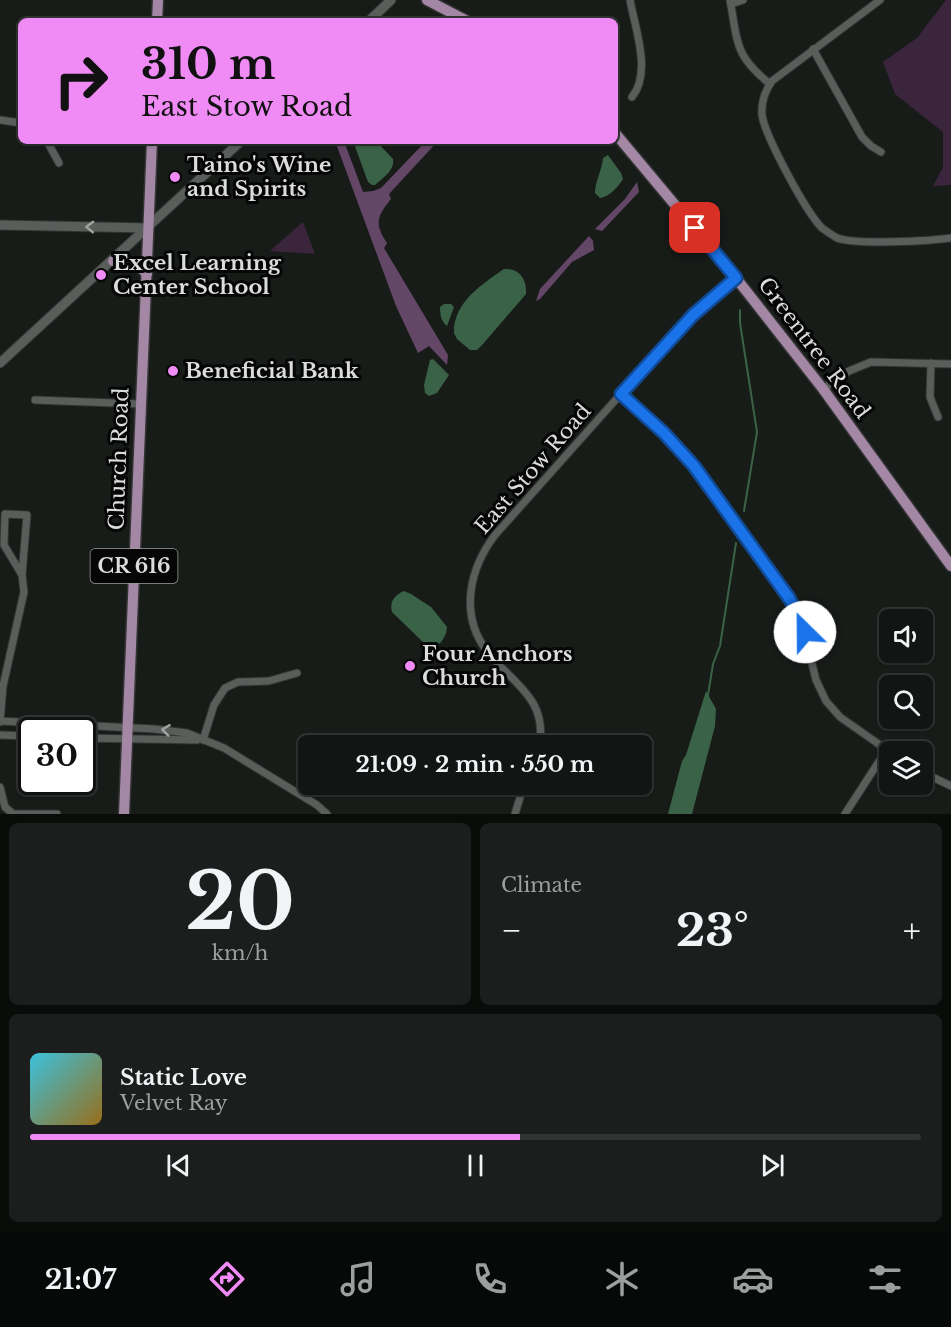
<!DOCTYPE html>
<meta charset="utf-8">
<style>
body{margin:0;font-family:"Libre Baskerville",serif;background:#1b1e1c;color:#f1f3f6;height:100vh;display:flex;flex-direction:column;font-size:22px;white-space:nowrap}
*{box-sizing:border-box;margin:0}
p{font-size:20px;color:#9c9fa0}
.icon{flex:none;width:33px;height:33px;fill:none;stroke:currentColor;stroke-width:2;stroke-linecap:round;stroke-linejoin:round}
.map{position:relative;height:814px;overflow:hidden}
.details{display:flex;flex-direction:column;gap:9px;padding:9px;background:#0a0c0a;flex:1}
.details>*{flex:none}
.guide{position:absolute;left:18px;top:18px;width:600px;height:126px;border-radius:9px;box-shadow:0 2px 4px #0004,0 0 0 2px #313433;background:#f08bf6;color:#111;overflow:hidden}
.tools{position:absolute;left:879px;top:609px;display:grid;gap:12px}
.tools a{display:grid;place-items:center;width:54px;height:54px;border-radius:9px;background:#121513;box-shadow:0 2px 4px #0004,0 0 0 2px #313433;font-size:30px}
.speed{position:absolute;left:18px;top:717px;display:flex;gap:12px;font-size:30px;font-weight:700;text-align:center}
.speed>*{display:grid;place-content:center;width:78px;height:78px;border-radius:50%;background:#121513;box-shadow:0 2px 4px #0004,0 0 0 2px #313433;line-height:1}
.speed .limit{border:3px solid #111;border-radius:9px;background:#fff;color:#111}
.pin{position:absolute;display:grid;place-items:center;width:51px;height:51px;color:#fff;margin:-26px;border-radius:12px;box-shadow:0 3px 9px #0006}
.me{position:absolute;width:66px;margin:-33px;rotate:337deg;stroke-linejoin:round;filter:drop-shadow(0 0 4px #0008)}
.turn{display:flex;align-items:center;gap:21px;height:126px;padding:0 24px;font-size:27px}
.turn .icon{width:78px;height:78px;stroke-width:2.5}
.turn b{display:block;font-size:42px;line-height:51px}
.big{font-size:45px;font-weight:700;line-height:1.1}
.details .widget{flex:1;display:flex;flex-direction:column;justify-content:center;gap:9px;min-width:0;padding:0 21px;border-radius:9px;background:#1b1e1c}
.details .dial{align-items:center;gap:0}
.dial b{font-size:78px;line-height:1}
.song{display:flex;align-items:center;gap:18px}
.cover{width:72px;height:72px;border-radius:9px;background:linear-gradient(135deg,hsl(190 70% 55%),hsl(40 70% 35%))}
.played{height:6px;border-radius:3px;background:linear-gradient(90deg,#f08bf6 55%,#313433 55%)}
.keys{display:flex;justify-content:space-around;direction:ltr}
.heat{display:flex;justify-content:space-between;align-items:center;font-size:33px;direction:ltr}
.details .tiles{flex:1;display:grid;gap:9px;grid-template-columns:1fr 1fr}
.widget:last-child{grid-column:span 2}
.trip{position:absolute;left:298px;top:735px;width:354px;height:60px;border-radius:9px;background:#121513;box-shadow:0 2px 4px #0004,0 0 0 2px #313433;font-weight:700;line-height:60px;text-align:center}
.tab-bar{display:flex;height:96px;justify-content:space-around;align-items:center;background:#070808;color:#9c9fa0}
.tab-bar .icon{width:42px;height:42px}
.tab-bar .selected{color:#f08bf6}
.tab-bar b{font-size:27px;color:#f1f3f6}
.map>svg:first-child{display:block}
</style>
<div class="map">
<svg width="951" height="814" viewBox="0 0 951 814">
<rect width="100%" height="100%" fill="#181c19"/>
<g fill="#3b253d">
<polygon points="946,0 951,0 951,185 933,186 943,167 943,132 895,94 883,62 917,38"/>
<polygon points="303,222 315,254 270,251"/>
</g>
<g fill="#644666">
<path d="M 335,141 L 344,141 L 363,192 L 373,191 L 381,188 L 426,141 L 438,141 L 389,194 L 391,199 C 377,216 374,224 387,243 L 384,248 L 448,355 L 447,365 L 429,346 L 418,353 L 396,306 Z"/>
<polygon points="637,182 639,192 602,231 595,229 625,199"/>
<polygon points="589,236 593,241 594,250 572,262 540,299 536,301 540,289"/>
</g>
<g fill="#396246">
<path d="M 353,141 L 376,141 L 393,159 C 395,170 383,178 375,185 L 372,185 L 368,182 Z"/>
<path d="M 608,155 L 621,173 L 623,179 C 618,187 609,197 600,198 L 595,193 C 595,182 602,170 603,158 Z"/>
<path d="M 504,269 C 520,268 527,280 526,294 L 483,344 L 477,350 L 470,350 L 457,339 L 454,333 C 453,303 482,284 504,269 Z"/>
<path d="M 444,304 L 451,304 L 454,307 L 447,326 C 441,322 440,314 440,307 Z"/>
<polygon points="433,359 449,375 437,393 429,396 425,393 424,385 430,360"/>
<path d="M 404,591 L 411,594 L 431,607 L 447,627 C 447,636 440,645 432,649 L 427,646 L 392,612 C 389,601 395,595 404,591 Z"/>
<polygon points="706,691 716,709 715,726 692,814 668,814 682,761 686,755"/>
</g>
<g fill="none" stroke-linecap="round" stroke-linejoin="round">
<g stroke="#396246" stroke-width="2">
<polyline points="740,310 740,323 757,432 744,511"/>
<polyline points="708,695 713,664 720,646 736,543"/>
</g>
<defs>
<g id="street">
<path d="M 630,0 C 635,28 652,73 632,97"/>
<path d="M 730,0 C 738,43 734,55 770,84"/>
<path d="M 880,0 L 772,81 C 765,91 761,102 762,115 C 765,136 806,212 822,228 C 826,231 832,235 837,238 C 855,245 929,241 951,238"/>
<polyline points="731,4 743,0"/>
<polyline points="813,49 862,137 871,146 881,152"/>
<polyline points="0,120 21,123"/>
<polyline points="47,141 59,163"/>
<polyline points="931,363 930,397 938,417"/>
<polyline points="823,389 849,371 871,362 951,364"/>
<polyline points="621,394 685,455 788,596 801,619 816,680 826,701 840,717 890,752"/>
<polyline points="35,400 141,404"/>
<polyline points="0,721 154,729 187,733 224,748 317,805 327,814"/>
<polyline points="0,722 3,686 24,592 22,575 4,545 5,514 27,515 22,575"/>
<polyline points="0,735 32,736"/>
<polyline points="82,738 197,740"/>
<polyline points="203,740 214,705 225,688 238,682 269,681 297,673"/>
<path d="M 539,746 C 549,698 510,682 486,650 C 459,613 470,568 495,535 L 677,331 L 701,307 L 736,278"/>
<polyline points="922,772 951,786"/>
<polyline points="0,787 5,807 13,814 57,814"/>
<polyline points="515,814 524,784"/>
<polyline points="845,814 887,749"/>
</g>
<g id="secondary">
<polyline points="369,21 391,0"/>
<polyline points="0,225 149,228"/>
<polyline points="0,363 241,141"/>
</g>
<g id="primary">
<polyline points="427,0 467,21"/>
<polyline points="157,21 158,0"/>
<polyline points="615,133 736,278 823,389 951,566"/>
<polyline points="113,261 136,263 147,274"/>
<polyline points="124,814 152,141"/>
</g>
</defs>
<use href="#street" stroke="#333534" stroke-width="9"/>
<use href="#secondary" stroke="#333534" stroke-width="11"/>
<use href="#primary" stroke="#333534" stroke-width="13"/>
<use href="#street" stroke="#5a5e5b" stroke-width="7"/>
<use href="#secondary" stroke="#5a5e5b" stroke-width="9"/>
<use href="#primary" stroke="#a487a5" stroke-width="10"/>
</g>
<defs><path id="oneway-chevron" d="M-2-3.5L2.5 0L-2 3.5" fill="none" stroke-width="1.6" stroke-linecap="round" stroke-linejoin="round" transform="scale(1.5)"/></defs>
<g stroke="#a0a4a1">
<use href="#oneway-chevron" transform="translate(90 227) rotate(-179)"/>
<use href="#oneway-chevron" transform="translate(166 730) rotate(-173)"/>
</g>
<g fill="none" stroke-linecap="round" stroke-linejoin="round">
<defs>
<polyline id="route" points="695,228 736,278 693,315 621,394 664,433 694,466 789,598 801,619 805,632"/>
</defs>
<use href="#route" stroke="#114b97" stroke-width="15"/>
<use href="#route" stroke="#1a73e8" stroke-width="10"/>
</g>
<g fill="#f08bf6" stroke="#050605" stroke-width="2">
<circle cx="175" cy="177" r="6"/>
<circle cx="101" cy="275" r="6"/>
<circle cx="173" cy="371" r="6"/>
<circle cx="410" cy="666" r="6"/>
</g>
<g text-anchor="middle" stroke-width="6" stroke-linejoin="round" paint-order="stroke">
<rect fill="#050605" stroke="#9a9c9b" stroke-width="1.5" x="90.5" y="549" width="87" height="34" rx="4.5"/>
<g font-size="20" font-weight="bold" fill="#dadddb">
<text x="134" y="573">CR 616</text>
</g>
<g font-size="21" font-weight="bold" fill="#dadddb" stroke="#050605" text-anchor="start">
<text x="187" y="172">Taino's Wine<tspan x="187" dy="24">and Spirits</tspan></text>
<text x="113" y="270">Excel Learning<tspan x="113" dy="24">Center School</tspan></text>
<text x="185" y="378">Beneficial Bank</text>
<text x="422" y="661">Four Anchors<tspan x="422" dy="24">Church</tspan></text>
</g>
<g font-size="21" fill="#dadddb" stroke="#050605">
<text transform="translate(814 348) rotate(53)" y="7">Greentree Road</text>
<text transform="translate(119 459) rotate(-88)" y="7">Church Road</text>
<text transform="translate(533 469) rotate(-49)" y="7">East Stow Road</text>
</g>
</g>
</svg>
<div class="tools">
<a><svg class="icon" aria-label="sound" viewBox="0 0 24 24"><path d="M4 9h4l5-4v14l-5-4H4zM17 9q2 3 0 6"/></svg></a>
<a><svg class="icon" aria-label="search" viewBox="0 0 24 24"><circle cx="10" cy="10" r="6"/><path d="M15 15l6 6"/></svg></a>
<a><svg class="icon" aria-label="layers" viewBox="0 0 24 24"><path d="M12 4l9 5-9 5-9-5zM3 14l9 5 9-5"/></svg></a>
</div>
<div class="speed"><div class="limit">30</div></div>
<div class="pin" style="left:695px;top:228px;background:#d93025"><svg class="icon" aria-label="arrive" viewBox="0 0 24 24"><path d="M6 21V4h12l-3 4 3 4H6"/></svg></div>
<svg class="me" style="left:805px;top:632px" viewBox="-20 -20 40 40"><circle r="19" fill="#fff"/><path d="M0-13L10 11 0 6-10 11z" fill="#1a73e8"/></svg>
<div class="trip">21:09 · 2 min · 550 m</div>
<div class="guide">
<div class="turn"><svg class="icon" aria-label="right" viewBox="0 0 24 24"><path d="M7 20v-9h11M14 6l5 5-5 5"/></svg><div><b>310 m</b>East Stow Road</div></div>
</div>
</div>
<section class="details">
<div class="tiles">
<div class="widget dial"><b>20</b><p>km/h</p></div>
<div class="widget"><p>Climate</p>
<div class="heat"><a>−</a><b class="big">23°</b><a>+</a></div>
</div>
<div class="widget">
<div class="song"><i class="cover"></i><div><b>Static Love</b><p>Velvet Ray</p></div></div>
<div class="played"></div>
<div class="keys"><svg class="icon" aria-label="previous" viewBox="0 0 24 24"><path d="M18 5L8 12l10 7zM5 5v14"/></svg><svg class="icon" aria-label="pause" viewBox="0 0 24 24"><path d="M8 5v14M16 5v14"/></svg><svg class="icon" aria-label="next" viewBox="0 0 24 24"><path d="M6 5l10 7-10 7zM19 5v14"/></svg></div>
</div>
</div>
</section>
<nav class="tab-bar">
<b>21:07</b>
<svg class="icon selected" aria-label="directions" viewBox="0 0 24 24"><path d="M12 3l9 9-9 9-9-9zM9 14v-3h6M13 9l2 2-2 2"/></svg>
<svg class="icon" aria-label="music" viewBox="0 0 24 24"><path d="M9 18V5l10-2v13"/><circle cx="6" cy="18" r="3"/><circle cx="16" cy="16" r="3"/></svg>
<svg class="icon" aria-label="phone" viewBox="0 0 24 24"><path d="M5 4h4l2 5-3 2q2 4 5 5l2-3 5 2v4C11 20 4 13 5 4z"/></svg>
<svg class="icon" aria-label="climate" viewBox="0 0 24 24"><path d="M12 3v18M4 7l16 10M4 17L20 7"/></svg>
<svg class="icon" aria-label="car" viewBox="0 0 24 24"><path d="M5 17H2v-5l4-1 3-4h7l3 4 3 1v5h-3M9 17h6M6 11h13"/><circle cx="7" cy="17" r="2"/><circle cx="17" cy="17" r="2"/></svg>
<svg class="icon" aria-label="filters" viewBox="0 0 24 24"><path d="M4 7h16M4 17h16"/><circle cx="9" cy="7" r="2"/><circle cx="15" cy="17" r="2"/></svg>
</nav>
